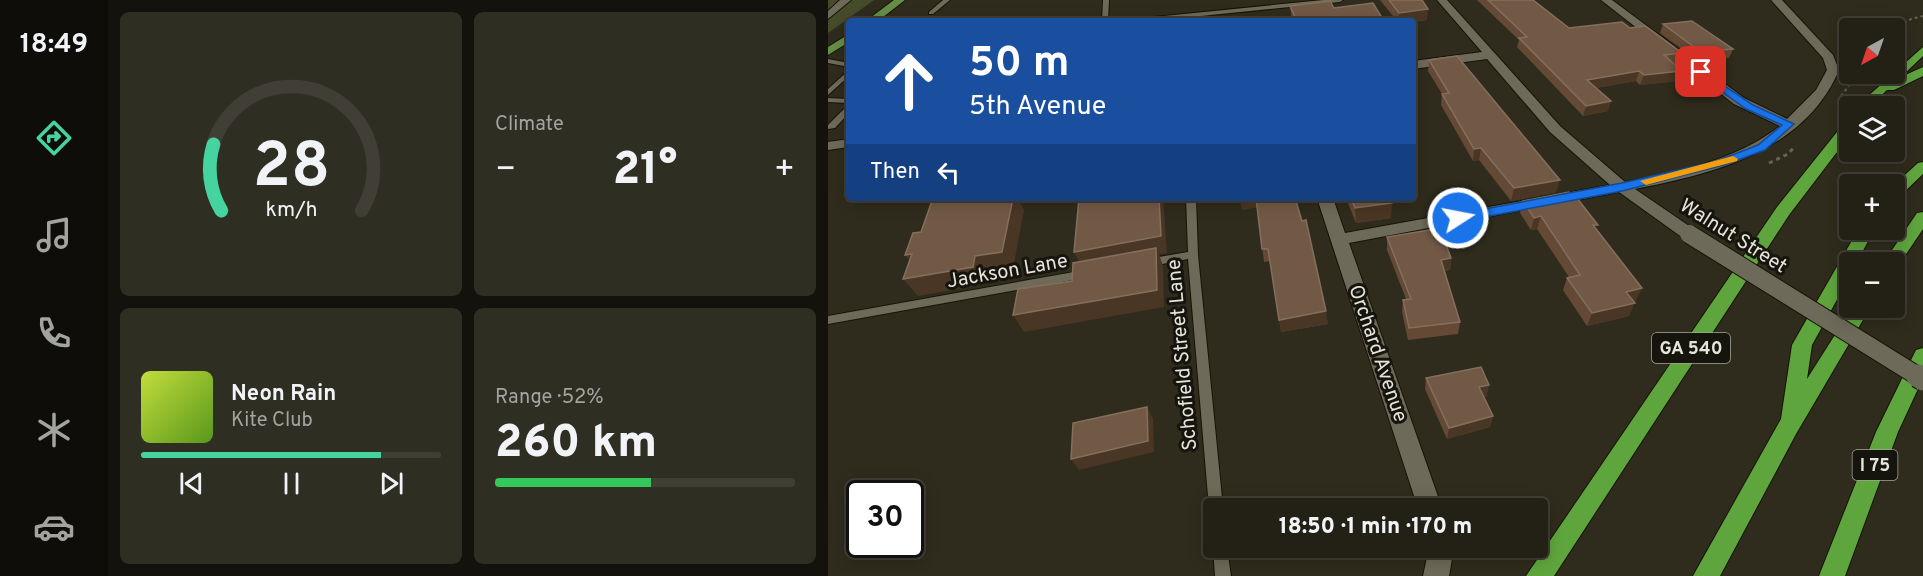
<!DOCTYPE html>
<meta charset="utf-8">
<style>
body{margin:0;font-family:Overpass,sans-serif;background:#2f2e23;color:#f1f3f6;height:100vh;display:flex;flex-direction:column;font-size:22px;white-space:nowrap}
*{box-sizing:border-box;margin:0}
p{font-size:20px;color:#a3a3a1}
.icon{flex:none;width:33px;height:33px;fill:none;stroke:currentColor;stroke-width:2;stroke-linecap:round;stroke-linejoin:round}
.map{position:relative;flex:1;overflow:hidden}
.side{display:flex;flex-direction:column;gap:12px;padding:12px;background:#13120c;width:720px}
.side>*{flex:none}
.hud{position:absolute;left:18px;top:18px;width:570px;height:183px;border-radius:6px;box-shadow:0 3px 15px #0003,0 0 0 2px #403e35;background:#1a4fa0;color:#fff;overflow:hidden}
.needle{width:39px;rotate:220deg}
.buttons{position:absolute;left:1011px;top:18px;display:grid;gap:12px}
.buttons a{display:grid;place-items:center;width:66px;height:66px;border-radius:6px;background:#232116;box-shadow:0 3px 15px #0003,0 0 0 2px #403e35;font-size:30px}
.speed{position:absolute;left:18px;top:480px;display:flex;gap:12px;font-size:30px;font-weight:700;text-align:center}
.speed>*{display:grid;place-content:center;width:78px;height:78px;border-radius:50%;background:#232116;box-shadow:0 3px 15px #0003,0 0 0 2px #403e35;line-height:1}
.speed .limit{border:3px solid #111;border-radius:9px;background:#fff;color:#111}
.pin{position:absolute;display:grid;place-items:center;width:51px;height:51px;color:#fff;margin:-26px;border-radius:12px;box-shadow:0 3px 9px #0006}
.me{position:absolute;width:66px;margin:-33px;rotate:79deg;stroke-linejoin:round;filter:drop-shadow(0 0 4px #0008)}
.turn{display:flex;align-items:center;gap:21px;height:126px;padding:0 24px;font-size:27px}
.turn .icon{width:78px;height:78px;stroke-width:2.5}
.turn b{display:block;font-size:42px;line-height:51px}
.then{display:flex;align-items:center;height:57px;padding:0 24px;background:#0003;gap:12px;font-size:22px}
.big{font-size:45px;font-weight:800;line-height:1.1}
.side .tile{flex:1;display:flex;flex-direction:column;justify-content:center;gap:9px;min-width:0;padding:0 21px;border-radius:9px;background:#2f2e23}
.side .dial{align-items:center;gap:0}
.dial svg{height:156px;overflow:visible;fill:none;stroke:#403e35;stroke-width:7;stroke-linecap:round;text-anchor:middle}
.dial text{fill:#f1f3f6;stroke:none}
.song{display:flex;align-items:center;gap:18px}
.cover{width:72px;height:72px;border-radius:9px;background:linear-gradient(135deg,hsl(70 70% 55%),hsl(90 70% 35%))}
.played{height:6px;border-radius:3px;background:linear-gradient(90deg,#45d49f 80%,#403e35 80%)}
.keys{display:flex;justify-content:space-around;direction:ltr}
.heat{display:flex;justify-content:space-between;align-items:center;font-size:33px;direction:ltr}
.charge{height:9px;border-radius:4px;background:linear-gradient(90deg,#34c759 52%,#403e35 0)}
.side .tiles{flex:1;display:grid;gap:12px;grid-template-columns:repeat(2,1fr)}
.trip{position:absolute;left:375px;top:498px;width:345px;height:60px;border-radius:6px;background:#232116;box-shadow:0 3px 15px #0003,0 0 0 2px #403e35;font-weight:800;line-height:60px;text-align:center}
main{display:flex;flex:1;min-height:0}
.tabs{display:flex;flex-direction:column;width:108px;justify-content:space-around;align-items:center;background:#0e0d09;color:#a3a3a1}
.tabs .icon{width:42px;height:42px}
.tabs .on{color:#45d49f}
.tabs b{font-size:27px;color:#f1f3f6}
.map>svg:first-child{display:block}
</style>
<main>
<nav class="tabs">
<b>18:49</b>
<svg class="icon on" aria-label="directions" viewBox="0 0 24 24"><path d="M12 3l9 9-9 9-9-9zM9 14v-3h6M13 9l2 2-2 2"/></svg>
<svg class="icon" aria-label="music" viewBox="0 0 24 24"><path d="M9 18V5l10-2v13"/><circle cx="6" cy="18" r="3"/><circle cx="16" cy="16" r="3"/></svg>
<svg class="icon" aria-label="phone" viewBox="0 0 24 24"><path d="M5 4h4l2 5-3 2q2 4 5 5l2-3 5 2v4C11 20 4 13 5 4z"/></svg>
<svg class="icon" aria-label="climate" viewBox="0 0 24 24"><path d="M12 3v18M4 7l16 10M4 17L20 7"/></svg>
<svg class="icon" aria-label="car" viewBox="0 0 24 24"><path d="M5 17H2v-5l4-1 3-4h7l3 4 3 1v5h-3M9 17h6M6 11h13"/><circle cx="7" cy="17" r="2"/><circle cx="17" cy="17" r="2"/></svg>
</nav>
<section class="side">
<div class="tiles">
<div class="tile dial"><svg viewBox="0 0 100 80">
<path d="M14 69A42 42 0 1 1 86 69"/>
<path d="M14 69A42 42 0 0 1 10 35" stroke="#45d49f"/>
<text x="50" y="56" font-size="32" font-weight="700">28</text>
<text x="50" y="72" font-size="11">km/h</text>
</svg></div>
<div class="tile"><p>Climate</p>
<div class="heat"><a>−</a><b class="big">21°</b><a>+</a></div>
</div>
<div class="tile">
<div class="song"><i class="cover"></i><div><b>Neon Rain</b><p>Kite Club</p></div></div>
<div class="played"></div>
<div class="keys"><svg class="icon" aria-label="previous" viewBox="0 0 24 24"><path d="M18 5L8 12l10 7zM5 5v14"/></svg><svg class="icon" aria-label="pause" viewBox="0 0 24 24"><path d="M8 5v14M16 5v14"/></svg><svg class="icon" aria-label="next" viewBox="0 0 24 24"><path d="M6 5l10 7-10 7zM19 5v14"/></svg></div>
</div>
<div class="tile"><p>Range · 52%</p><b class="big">260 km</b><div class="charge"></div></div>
</div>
</section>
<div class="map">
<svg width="1095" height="576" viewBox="0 0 1095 576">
<rect width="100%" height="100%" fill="#2f2c1d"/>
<polygon fill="#464b2a" points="0,0 46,0 0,33"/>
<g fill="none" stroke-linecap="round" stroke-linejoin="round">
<defs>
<g id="service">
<polygon points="115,0 122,0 105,14 101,14 101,12"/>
<polygon points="275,0 281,0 280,21 274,21"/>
<polygon points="495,0 515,0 512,2 324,21 303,21 306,19"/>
<polygon points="0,59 21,63 21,67 0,63"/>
<polygon points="21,70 21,76 0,95 0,89"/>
<polygon points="0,98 21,99 21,103 0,102"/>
<polygon points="18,107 21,107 21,113 7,128 0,129 0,125"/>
<polygon points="358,198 368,198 370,255 395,508 386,508 386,514 383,513 381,508 360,259 319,267 314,263 319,259 360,252"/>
<polygon points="257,270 262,274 261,277 0,324 0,316"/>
<polygon points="386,546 386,548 399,548 403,576 387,576 385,548"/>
</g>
<g id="minor">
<polygon points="12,0 23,0 0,19 0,11"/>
<path d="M 609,0 L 619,0 L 732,126 L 797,182 C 852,171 907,161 952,126 L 906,104 L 773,0 L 784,0 L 916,98 L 959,119 L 988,90 L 999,70 L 995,58 L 943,0 L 954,0 L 1005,55 L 1011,70 C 977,151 885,174 807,189 L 867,230 L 869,234 L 867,238 L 855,238 L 791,192 L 521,243 L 614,508 L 590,508 L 489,198 L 505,198 L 517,233 L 782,185 L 722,132 L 659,59 L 585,69 L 585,61 L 654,52 Z"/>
<polygon points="21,139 21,147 0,150 0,142"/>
<polygon points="601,548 626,548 621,576 595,576"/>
</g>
<g id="primary">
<polygon points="66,0 77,0 50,21 38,21"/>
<polygon points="21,34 21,42 0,55 0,47"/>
</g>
<g id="motorway">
<polygon points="1095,47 1095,56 1073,77 1095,67 1095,76 1066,90 1059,90 1042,106 1029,106"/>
<polygon points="1022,121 1022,135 961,215 726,576 698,576 949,207 1017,122"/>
<polygon points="1095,162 1095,174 1071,197 1066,199 1066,185 1090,163"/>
<polygon points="1095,212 1095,229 1070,266 1066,267 1066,262 1056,262 1089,213"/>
<polygon points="1030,230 1046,230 1029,262 1022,262 1022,276 984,345 979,379 1024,308 1042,308 968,434 892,576 865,576 953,419 964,345"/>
<polygon points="1095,348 1095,378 1070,432 1017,576 991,576 1048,432 1088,350"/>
</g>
</defs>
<use href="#service" stroke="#171406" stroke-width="2"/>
<use href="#minor" stroke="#171406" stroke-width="2"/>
<use href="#primary" stroke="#171406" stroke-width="2"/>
<use href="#motorway" stroke="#171406" stroke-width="2"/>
<g stroke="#666457" stroke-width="2" stroke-dasharray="3 3" stroke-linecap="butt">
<polyline points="1066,30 1083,19 1095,16"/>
<polyline points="1013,96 1023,83 1025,74"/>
</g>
<polyline stroke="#666457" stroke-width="3" stroke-dasharray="4 4" stroke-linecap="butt" points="941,163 958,155 968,146"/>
<use href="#service" fill="#6e6a59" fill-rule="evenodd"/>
<use href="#minor" fill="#6e6a59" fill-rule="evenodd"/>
<use href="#primary" fill="#658d48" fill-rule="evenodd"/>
<use href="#motorway" fill="#5fa53d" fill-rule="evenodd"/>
<defs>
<polyline id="minor-bridge-far1" points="861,234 1093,378"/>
<polyline id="minor-bridge" points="1090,376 1095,379"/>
</defs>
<use href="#minor-bridge-far1" stroke="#171406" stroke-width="20" stroke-linecap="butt"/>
<use href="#minor-bridge" stroke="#171406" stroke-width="25" stroke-linecap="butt"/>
<use href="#minor-bridge-far1" stroke="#6e6a59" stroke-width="18"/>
<use href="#minor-bridge" stroke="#6e6a59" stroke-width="23"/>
</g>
<g fill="#644934">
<polygon points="552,0 594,0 599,20 585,22 569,21"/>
<polygon points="649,0 705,0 741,28 802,28 854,53 850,63 845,64 850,81 812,85 808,81 768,88 780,111 755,116 689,47 691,40"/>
<polygon points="462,6 506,8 556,21 464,21"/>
<polygon points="835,24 905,49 901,58 870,61 832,33"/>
<polygon points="601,60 728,192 683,201 651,160 645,161 613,105 614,94 600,71"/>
<polygon points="467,198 500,324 453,332 442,261 436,262 429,207 414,210"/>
<polygon points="518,198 562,198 563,218 528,223"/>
<polygon points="695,201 768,229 808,301 805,301 801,316 759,326 735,290 739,278 741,277 709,229 703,230 692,213"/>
<polygon points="559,237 623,258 622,270 617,271 632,322 630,334 580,340 574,312 575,300 578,299 559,250"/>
<polygon points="598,378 661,385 658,397 656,397 665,416 662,427 619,439 597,389"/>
</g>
<g fill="#493624">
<polygon points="600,9 599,20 585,22 571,21 571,13"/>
<polygon points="811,71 808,81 756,90 759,80"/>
<polygon points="854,71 850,81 812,85 816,75"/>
<polygon points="783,101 780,111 755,116 758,106"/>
<polygon points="653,148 651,160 645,161 646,149"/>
<polygon points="732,180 728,192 683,201 686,188"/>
<polygon points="185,198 189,198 196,210 185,269 159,274 157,284 90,296 75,279 147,256"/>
<polygon points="331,198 335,198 339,253 331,254 335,266 336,307 196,332 185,315 329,290 255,268 246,252"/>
<polygon points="411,198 428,198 430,207 414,210"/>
<polygon points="564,203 563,218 528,223 527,208"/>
<polygon points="713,216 709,229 703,230 706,218"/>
<polygon points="84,254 91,272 77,255"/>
<polygon points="623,258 622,270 612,272 613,260"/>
<polygon points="814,288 808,301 793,304 798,292"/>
<polygon points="807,303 801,316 759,326 764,313"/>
<polygon points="498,311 500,324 453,332 451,320"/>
<polygon points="661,385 658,397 649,399 651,387"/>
<polygon points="319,407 325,419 326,452 251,470 243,459"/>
<polygon points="665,416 662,427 619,439 621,428"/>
</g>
<g fill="#725946" stroke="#846f5d" stroke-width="1.5">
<polygon points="561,0 594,0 600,9 571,13"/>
<polygon points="660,0 705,0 741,28 794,22 802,28 817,26 854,53 836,55 854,71 816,75 811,71 759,80 783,101 758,106 691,38 699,37"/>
<polygon points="502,1 506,8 545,3 556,21 469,21 462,6"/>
<polygon points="864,21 905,49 873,52 835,24"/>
<polygon points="629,56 732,180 686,188 653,148 646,149 614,94 621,93 601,60"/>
<polygon points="741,192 749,198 770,225 765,225 814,288 798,292 807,303 764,313 739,278 752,275 713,216 706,218 695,201"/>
<polygon points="105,198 185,198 174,252 147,256 145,267 75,279 84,254 77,255 85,233 93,232"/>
<polygon points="251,198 331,198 333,236 246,252"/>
<polygon points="428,198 467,198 474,221 478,220 498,311 451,320 440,249 434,249"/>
<polygon points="523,198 562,198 564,203 527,208"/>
<polygon points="612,228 623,258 613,260 632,322 581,328 575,300 583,299 559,237"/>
<polygon points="328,248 329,290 185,315 190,289 244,281 245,263"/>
<polygon points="653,367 661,385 651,387 665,416 621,428 598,378"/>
<polygon points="319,407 320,441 243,459 245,423"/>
</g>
<polygon fill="#1a73e8" stroke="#114b97" stroke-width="1.5" points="873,70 925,105 966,124 937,150 896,165 794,191 630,222 624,218 630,214 794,183 889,161 930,145 954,125 918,109 870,74 869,72"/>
<polygon fill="#f59e0b" points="905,156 910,159 909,161 818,185 812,181"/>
<g text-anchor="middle" stroke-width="6" stroke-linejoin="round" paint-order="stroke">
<g fill="#15140d" stroke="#a7a59c" stroke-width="1.5">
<rect x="824" y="333" width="78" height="30" rx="4.5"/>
<rect x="1024.5" y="450" width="45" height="30" rx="4.5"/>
</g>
<g font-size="18" font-weight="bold" fill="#e5e3da">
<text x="863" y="354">GA 540</text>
<text x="1047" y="471">I 75</text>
</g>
<g font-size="20" fill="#e5e3da" stroke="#15140d">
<text transform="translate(906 235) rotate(32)" y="7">Walnut Street</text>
<text transform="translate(179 270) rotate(-10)" y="7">Jackson Lane</text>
<text transform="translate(551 353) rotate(71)" y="7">Orchard Avenue</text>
<text transform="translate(353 355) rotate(-95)" y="7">Schofield Street Lane</text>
</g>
</g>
</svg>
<div class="buttons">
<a><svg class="needle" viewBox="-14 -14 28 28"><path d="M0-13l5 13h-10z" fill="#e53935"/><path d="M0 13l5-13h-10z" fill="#a3a3a1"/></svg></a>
<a><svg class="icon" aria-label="layers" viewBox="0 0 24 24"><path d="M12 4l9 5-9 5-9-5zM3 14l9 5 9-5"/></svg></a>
<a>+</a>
<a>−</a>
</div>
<div class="speed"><div class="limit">30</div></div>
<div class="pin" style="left:873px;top:72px;background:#d93025"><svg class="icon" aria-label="arrive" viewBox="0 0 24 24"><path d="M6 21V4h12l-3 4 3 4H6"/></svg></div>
<svg class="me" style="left:630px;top:218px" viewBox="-20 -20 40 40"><circle r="17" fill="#1a73e8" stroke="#fff" stroke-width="3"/><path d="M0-11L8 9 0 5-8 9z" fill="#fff"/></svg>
<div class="trip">18:50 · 1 min · 170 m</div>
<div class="hud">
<div class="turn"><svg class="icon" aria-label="ahead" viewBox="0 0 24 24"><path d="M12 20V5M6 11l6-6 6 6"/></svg><div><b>50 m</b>5th Avenue</div></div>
<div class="then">Then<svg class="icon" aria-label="left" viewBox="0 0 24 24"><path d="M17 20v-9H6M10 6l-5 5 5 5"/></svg></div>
</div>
</div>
</main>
